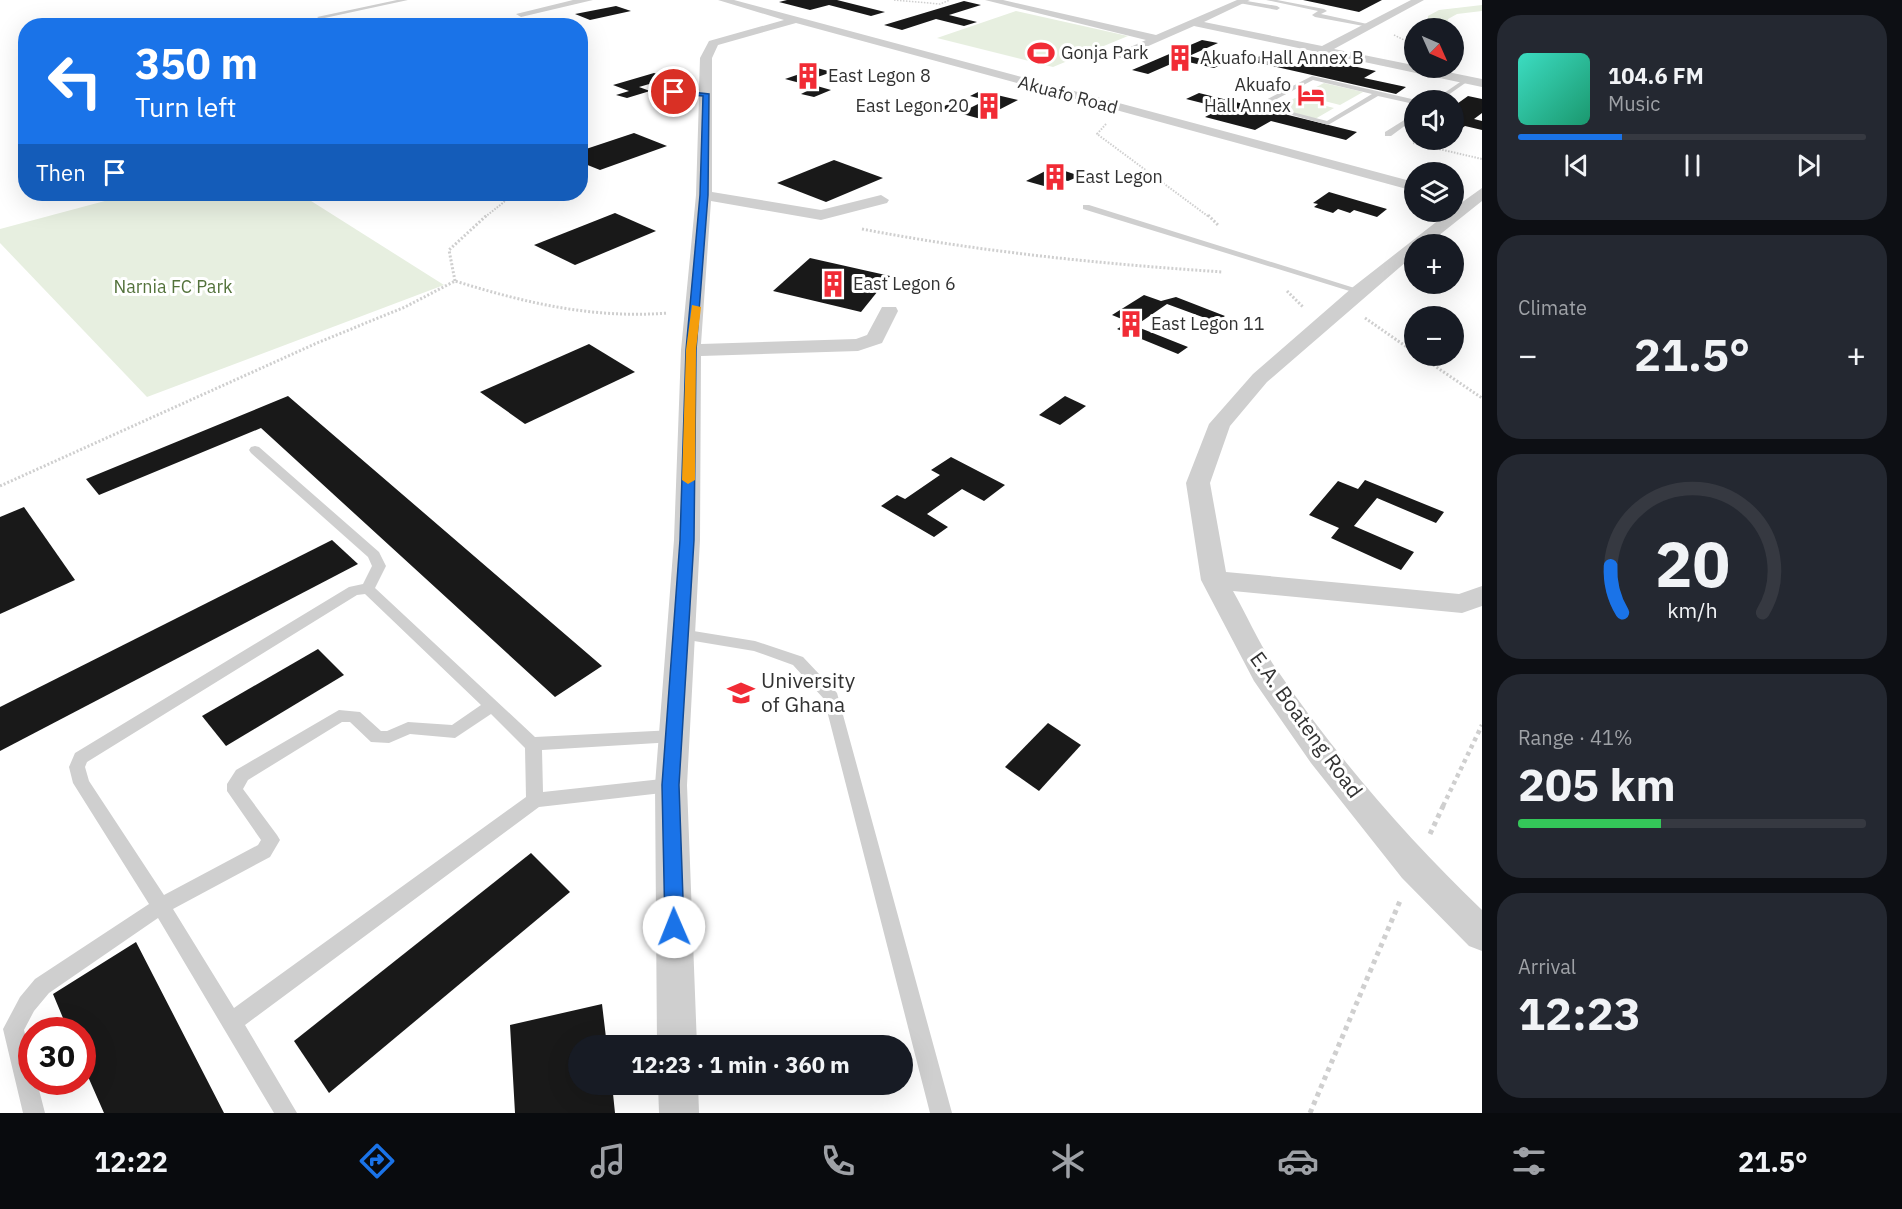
<!DOCTYPE html>
<meta charset="utf-8">
<style>
body{margin:0;font-family:"IBM Plex Sans",sans-serif;background:#242831;color:#f1f3f6;height:100vh;display:flex;flex-direction:column;font-size:22px;white-space:nowrap}
*{box-sizing:border-box;margin:0}
p{font-size:20px;color:#9ea1a6}
.icon{flex:none;width:33px;height:33px;fill:none;stroke:currentColor;stroke-width:2;stroke-linecap:round;stroke-linejoin:round}
.map{position:relative;flex:1;overflow:hidden}
.side{display:flex;flex-direction:column;gap:15px;padding:15px;background:#0d0f14;width:420px}
.side>*{flex:none}
.hud{position:absolute;left:18px;top:18px;width:570px;height:183px;border-radius:24px;box-shadow:0 6px 24px #0002;background:#1a73e8;color:#fff;overflow:hidden}
.needle{width:39px;rotate:135deg}
.fabs{position:absolute;left:1404px;top:18px;display:grid;gap:12px}
.fabs a{display:grid;place-items:center;width:60px;height:60px;border-radius:50%;background:#171b24;box-shadow:0 6px 24px #0002;font-size:30px}
.speed{position:absolute;left:18px;top:1017px;display:flex;gap:12px;font-size:30px;font-weight:700;text-align:center}
.speed>*{display:grid;place-content:center;width:78px;height:78px;border-radius:50%;background:#171b24;box-shadow:0 6px 24px #0002;line-height:1}
.speed .limit{border:9px solid #d22;background:#fff;color:#111}
.pin{position:absolute;display:grid;place-items:center;width:51px;height:51px;color:#fff;margin:-26px;border:3px solid #fff;border-radius:50%;box-shadow:0 2px 6px #0007}
.me{position:absolute;width:66px;margin:-33px;rotate:359deg;stroke-linejoin:round;filter:drop-shadow(0 0 4px #0008)}
.turn{display:flex;align-items:center;gap:21px;height:126px;padding:0 18px;font-size:27px}
.turn .icon{width:78px;height:78px;stroke-width:2.5}
.turn b{display:block;font-size:42px;line-height:51px}
.then{display:flex;align-items:center;height:57px;padding:0 18px;background:#0003;gap:12px;font-size:22px}
.big{font-size:45px;font-weight:700;line-height:1.1}
.side .widget{flex:1;display:flex;flex-direction:column;justify-content:center;gap:9px;min-width:0;padding:0 21px;border-radius:24px;background:#242831}
.side .dial{align-items:center;gap:0}
.dial svg{height:156px;overflow:visible;fill:none;stroke:#363941;stroke-width:7;stroke-linecap:round;text-anchor:middle}
.dial text{fill:#f1f3f6;stroke:none}
.song{display:flex;align-items:center;gap:18px}
.cover{width:72px;height:72px;border-radius:9px;background:linear-gradient(135deg,hsl(170 70% 55%),hsl(160 70% 35%))}
.played{height:6px;border-radius:3px;background:linear-gradient(90deg,#1a73e8 30%,#363941 30%)}
.keys{display:flex;justify-content:space-around;direction:ltr}
.heat{display:flex;justify-content:space-between;align-items:center;font-size:33px;direction:ltr}
.charge{height:9px;border-radius:4px;background:linear-gradient(90deg,#34c759 41%,#363941 0)}
.trip{position:absolute;left:568px;top:1035px;width:345px;height:60px;border-radius:30px;background:#171b24;box-shadow:0 6px 24px #0002;font-weight:700;line-height:60px;text-align:center}
.tab-bar{display:flex;height:96px;justify-content:space-around;align-items:center;background:#090b0e;color:#9ea1a6}
.tab-bar .icon{width:42px;height:42px}
.tab-bar .current{color:#1a73e8}
.tab-bar b{font-size:27px;color:#f1f3f6}
main{display:flex;flex:1;min-height:0}
.map>svg:first-child{display:block}
</style>
<main>
<div class="map">
<svg width="1482" height="1113" viewBox="0 0 1482 1113">
<rect width="100%" height="100%" fill="#fff"/>
<g fill="#e7efe0">
<polygon points="1482,5 1482,11 1457,14 1448,19 1449,25 1453,28 1435,28 1428,23 1428,16 1439,10"/>
<polygon points="1016,11 1128,36 1053,67 937,38"/>
<polygon points="1324,83 1363,92 1340,105 1301,95"/>
<polygon points="1295,98 1334,108 1315,119 1275,109"/>
<polygon points="131,194 300,194 444,285 147,397 0,243 0,229"/>
</g>
<g fill="#191919">
<polygon points="787,0 837,0 885,12 871,16 829,5 810,10 779,2"/>
<polygon points="1303,0 1382,0 1359,12"/>
<polygon points="964,1 981,5 949,15 977,22 964,26 936,19 902,30 884,25"/>
<polygon points="616,6 631,11 590,20 575,14"/>
<polygon points="62,20 63,22 30,26 30,24"/>
<polygon points="1202,40 1218,43 1189,56 1223,64 1214,68 1180,60 1148,74 1132,70"/>
<polygon points="1262,55 1317,67 1329,61 1376,71 1364,78 1406,87 1396,94 1250,61"/>
<polygon points="817,68 832,72 800,83 785,79"/>
<polygon points="654,73 670,78 639,87 650,91 627,98 616,95 629,91 613,85"/>
<polygon points="817,86 831,90 814,97 801,94"/>
<polygon points="980,91 1018,100 981,119 940,108 949,104 968,109 986,100 970,96"/>
<polygon points="1199,93 1357,132 1346,140 1271,121 1255,130 1205,117 1222,108 1186,99"/>
<polygon points="1468,96 1482,99 1482,113 1474,119 1482,121 1482,130 1465,126 1454,134 1454,106"/>
<polygon points="634,133 667,146 600,170 580,162 580,151"/>
<polygon points="834,160 883,178 826,202 777,183"/>
<polygon points="1053,167 1080,176 1068,181 1058,179 1044,186 1026,181"/>
<polygon points="1329,192 1387,209 1377,217 1354,210 1350,213 1338,209 1333,213 1314,207 1318,204 1313,203"/>
<polygon points="615,213 656,231 575,265 534,245"/>
<polygon points="810,258 890,276 861,312 773,291"/>
<polygon points="1144,295 1161,301 1176,297 1225,316 1216,322 1167,304 1135,326 1188,347 1178,354 1117,329 1129,322 1112,315"/>
<polygon points="589,344 635,372 525,424 480,392"/>
<polygon points="288,396 602,666 555,697 261,428 99,495 86,479"/>
<polygon points="1065,396 1086,406 1060,425 1039,415"/>
<polygon points="951,457 1005,485 984,501 962,489 927,514 948,527 934,537 881,506 897,495 905,499 940,475 931,470"/>
<polygon points="1365,480 1444,512 1436,523 1377,498 1354,526 1414,552 1401,570 1331,538 1339,528 1309,515 1338,481 1358,489"/>
<polygon points="24,507 75,580 0,614 0,517"/>
<polygon points="332,540 358,564 0,751 0,707"/>
<polygon points="318,649 344,675 226,746 202,716"/>
<polygon points="1048,723 1081,745 1039,791 1005,767"/>
<polygon points="531,853 570,892 329,1093 294,1041"/>
<polygon points="136,942 224,1113 104,1113 82,1063 82,1030 68,1030 53,994"/>
<polygon points="602,1004 607,1046 579,1046 579,1084 612,1084 615,1113 515,1113 510,1025"/>
</g>
<g fill="none" stroke-linecap="round" stroke-linejoin="round">
<g stroke="#cfcfcf" stroke-width="1.5" stroke-dasharray="1.5 1.5" stroke-linecap="butt">
<polyline points="894,0 940,4 950,0"/>
<polyline points="1394,35 1414,45"/>
</g>
<g stroke="#cfcfcf" stroke-width="2" stroke-dasharray="1.5 1.5" stroke-linecap="butt">
<polyline points="1106,124 1097,134 1209,217"/>
<polyline points="1413,143 1482,159"/>
<polyline points="485,217 504,202 506,194"/>
</g>
<g stroke="#cfcfcf" stroke-width="3" stroke-dasharray="2 2" stroke-linecap="butt">
<polyline points="1208,215 1219,226"/>
<path d="M 862,229 C 981,252 1102,264 1223,272"/>
<polyline points="455,281 449,250 487,215"/>
<polyline points="1287,291 1303,307"/>
<polyline points="1365,318 1414,352"/>
<polyline points="1420,356 1482,398"/>
<path d="M 0,486 L 317,343 L 405,307 L 455,281 C 526,303 593,319 668,313"/>
</g>
<polyline stroke="#cfcfcf" stroke-width="4.5" stroke-dasharray="4 4" stroke-linecap="butt" points="1443,806 1482,725"/>
<g stroke="#cfcfcf" stroke-width="5" stroke-dasharray="4.5 4.5" stroke-linecap="butt">
<polyline points="1430,834 1444,804"/>
<polyline points="1310,1113 1400,901"/>
</g>
<g fill="#cfcfcf" fill-rule="evenodd">
<polygon points="397,0 408,0 320,19 317,17"/>
<polygon points="1241,0 1277,6 1280,8 1277,10 1239,3"/>
<polygon points="1266,0 1277,0 1324,9 1327,11 1321,14 1372,25 1369,27 1315,17 1312,15 1318,11"/>
<path d="M 1312,76 L 1416,100 L 1414,104 L 1378,96 L 1328,125 L 1256,105 ZM 1313,80 L 1372,94 L 1327,121 L 1265,105 Z"/>
<polygon points="1466,78 1471,79 1441,100 1434,100"/>
<polygon points="1414,114 1414,119 1391,136 1385,136 1385,132"/>
<polygon points="1083,205 1089,205 1364,291 1356,293 1083,209"/>
<path d="M 255,446 L 259,447 L 379,552 L 386,566 L 375,588 L 535,737 L 674,730 L 680,731 L 682,736 L 680,741 L 674,742 L 542,750 L 543,792 L 671,778 L 677,780 L 679,785 L 677,790 L 671,792 L 539,807 L 245,1025 L 297,1113 L 274,1113 L 158,918 L 49,993 L 34,1011 L 24,1030 L 32,1061 L 32,1082 L 37,1082 L 45,1113 L 23,1113 L 3,1029 L 20,997 L 35,979 L 149,904 L 73,783 L 69,767 L 75,753 L 349,587 L 363,584 L 372,566 L 368,557 L 251,453 L 249,450 L 251,447 ZM 365,594 L 481,705 L 452,725 L 408,722 L 387,731 L 381,731 L 360,712 L 339,710 L 236,770 L 227,784 L 227,791 L 261,840 L 258,845 L 164,895 L 89,781 L 85,767 L 87,762 L 357,595 ZM 491,714 L 525,748 L 526,797 L 234,1008 L 173,909 L 270,857 L 280,840 L 277,835 L 243,789 L 248,780 L 342,722 L 350,722 L 371,742 L 389,743 L 410,734 L 455,738 Z"/>
<polygon points="681,629 755,641 803,657 837,693 952,1113 930,1113 824,699 793,665 754,651 676,638 674,634 676,630"/>
</g>
<g fill="#cfcfcf" fill-rule="evenodd">
<polygon points="573,0 593,0 521,17 516,14"/>
<polygon points="718,0 734,0 1414,182 1414,191 796,23 718,45 712,58 712,192 821,210 881,195 889,200 887,203 821,220 711,201 701,344 856,339 867,335 882,307 896,307 898,311 882,343 858,351 701,356 700,540 687,785 697,1046 657,1046 655,785 674,540 681,350 696,195 699,97 661,93 655,89 661,85 699,89 700,58 709,41 784,20"/>
<polygon points="985,0 1003,0 1156,35 1237,0 1250,0 1204,22 1322,46 1411,0 1424,0 1334,49 1482,79 1482,87 1194,26 1121,58 1117,57 1117,53 1146,40"/>
<path d="M 1482,188 L 1482,201 L 1428,244 L 1414,244 L 1414,255 L 1267,382 L 1230,426 L 1210,483 L 1226,572 L 1459,594 L 1482,586 L 1482,606 L 1462,613 L 1233,591 C 1247,616 1259,643 1275,667 C 1335,755 1406,837 1482,910 L 1482,951 L 1469,946 L 1402,878 L 1311,763 L 1254,681 L 1201,580 L 1186,483 L 1209,424 L 1253,374 L 1353,287 L 1449,212 L 1454,212 L 1454,208 Z"/>
<polygon points="658,1084 698,1084 699,1113 659,1113"/>
</g>
</g>
<polygon fill="#1a73e8" stroke="#114b97" stroke-width="1.5" points="674,90 709,94 708,195 696,350 694,540 679,785 684,927 681,933 674,936 668,933 665,927 662,785 680,540 686,350 700,195 703,96 671,93"/>
<polygon fill="#f59e0b" points="692,305 701,307 696,350 695,480 688,484 682,480 686,350"/>
<defs>
<symbol id="stadium-bare" viewBox="-9 -9 18 18"><path d="M0-5a6.5 5 0 1 0 0 10a6.5 5 0 1 0 0-10ZM-3.5-1.8h7v3.6h-7Z" fill="#f12b35" stroke="#fff" stroke-width="2.5" paint-order="stroke"/></symbol>
<symbol id="building-bare" viewBox="-9 -9 18 18"><path d="M-4-6H4V6H1V3H-1V6H-4ZM-2.5-4.3h1.7v1.8h-1.7ZM.8-4.3h1.7v1.8H.8ZM-2.5-1h1.7V.8h-1.7ZM.8-1h1.7V.8H.8Z" fill="#f12b35" stroke="#fff" stroke-width="2.5" paint-order="stroke"/></symbol>
<symbol id="hotel-bare" viewBox="-9 -9 18 18"><path d="M-6-4.5h1.5V1H6V5H4.5V3h-9V5H-6ZM-4 0a1.8 1.8 0 1 1 3.6 0ZM.5 0V-2.5h3Q6-2.5 6 0Z" fill="#f12b35" stroke="#fff" stroke-width="2.5" paint-order="stroke"/></symbol>
<symbol id="university-bare" viewBox="-9 -9 18 18"><path d="M0-5L7-2L0 1L-7-2ZM-4 1L0 2.5L4 1V4Q0 6-4 4Z" fill="#f12b35" stroke="#fff" stroke-width="2.5" paint-order="stroke"/></symbol>
</defs>
<g fill-rule="evenodd">
<use href="#stadium-bare" x="1022" y="34" width="38" height="38"/>
<use href="#building-bare" x="1161" y="39" width="38" height="38"/>
<use href="#building-bare" x="789" y="57" width="38" height="38"/>
<use href="#hotel-bare" x="1292" y="76" width="38" height="38"/>
<use href="#building-bare" x="970" y="87" width="38" height="38"/>
<use href="#building-bare" x="1036" y="158" width="38" height="38"/>
<use href="#building-bare" x="814" y="265" width="38" height="38"/>
<use href="#building-bare" x="1112" y="305" width="38" height="38"/>
<use href="#university-bare" x="722" y="674" width="38" height="38"/>
</g>
<g text-anchor="middle" stroke-width="6" stroke-linejoin="round" paint-order="stroke">
<g font-size="18" fill="#323232" stroke="#fff" text-anchor="start">
<text x="1061" y="59">Gonja Park</text>
<text x="1200" y="64">Akuafo Hall Annex B</text>
<text x="828" y="82">East Legon 8</text>
<text x="1291" y="91" text-anchor="end">Akuafo<tspan x="1291" dy="21">Hall Annex</tspan></text>
<text x="969" y="112" text-anchor="end">East Legon 20</text>
<text x="1075" y="183">East Legon</text>
<text x="853" y="290">East Legon 6</text>
<text x="1151" y="330">East Legon 11</text>
</g>
<g font-size="18" fill="#323232" stroke="#fff">
<text transform="translate(1068 95) rotate(15)" y="6">Akuafo Road</text>
</g>
<g font-size="18" fill="#53723b" stroke="#fff">
<text x="173" y="293">Narnia FC Park</text>
</g>
<g font-size="21" fill="#323232" stroke="#fff" text-anchor="start">
<text x="761" y="688">University<tspan x="761" dy="24">of Ghana</tspan></text>
</g>
<g font-size="21" fill="#323232" stroke="#fff">
<text transform="translate(1306 725) rotate(54)" y="7">E.A. Boateng Road</text>
</g>
</g>
</svg>
<div class="fabs">
<a><svg class="needle" viewBox="-14 -14 28 28"><path d="M0-13l5 13h-10z" fill="#e53935"/><path d="M0 13l5-13h-10z" fill="#9ea1a6"/></svg></a>
<a><svg class="icon" aria-label="sound" viewBox="0 0 24 24"><path d="M4 9h4l5-4v14l-5-4H4zM17 9q2 3 0 6"/></svg></a>
<a><svg class="icon" aria-label="layers" viewBox="0 0 24 24"><path d="M12 4l9 5-9 5-9-5zM3 14l9 5 9-5"/></svg></a>
<a>+</a>
<a>−</a>
</div>
<div class="speed"><div class="limit">30</div></div>
<div class="pin" style="left:674px;top:92px;background:#d93025"><svg class="icon" aria-label="arrive" viewBox="0 0 24 24"><path d="M6 21V4h12l-3 4 3 4H6"/></svg></div>
<svg class="me" style="left:674px;top:927px" viewBox="-20 -20 40 40"><circle r="19" fill="#fff"/><path d="M0-13L10 11 0 6-10 11z" fill="#1a73e8"/></svg>
<div class="trip">12:23 · 1 min · 360 m</div>
<div class="hud">
<div class="turn"><svg class="icon" aria-label="left" viewBox="0 0 24 24"><path d="M17 20v-9H6M10 6l-5 5 5 5"/></svg><div><b>350 m</b>Turn left</div></div>
<div class="then">Then<svg class="icon" aria-label="arrive" viewBox="0 0 24 24"><path d="M6 21V4h12l-3 4 3 4H6"/></svg></div>
</div>
</div>
<section class="side">
<div class="widget">
<div class="song"><i class="cover"></i><div><b>104.6 FM</b><p>Music</p></div></div>
<div class="played"></div>
<div class="keys"><svg class="icon" aria-label="previous" viewBox="0 0 24 24"><path d="M18 5L8 12l10 7zM5 5v14"/></svg><svg class="icon" aria-label="pause" viewBox="0 0 24 24"><path d="M8 5v14M16 5v14"/></svg><svg class="icon" aria-label="next" viewBox="0 0 24 24"><path d="M6 5l10 7-10 7zM19 5v14"/></svg></div>
</div>
<div class="widget"><p>Climate</p>
<div class="heat"><a>−</a><b class="big">21.5°</b><a>+</a></div>
</div>
<div class="widget dial"><svg viewBox="0 0 100 80">
<path d="M14 69A42 42 0 1 1 86 69"/>
<path d="M14 69A42 42 0 0 1 8 45" stroke="#1a73e8"/>
<text x="50" y="56" font-size="32" font-weight="700">20</text>
<text x="50" y="72" font-size="11">km/h</text>
</svg></div>
<div class="widget"><p>Range · 41%</p><b class="big">205 km</b><div class="charge"></div></div>
<div class="widget"><p>Arrival</p><b class="big">12:23</b></div>
</section>
</main>
<nav class="tab-bar">
<b>12:22</b>
<svg class="icon current" aria-label="directions" viewBox="0 0 24 24"><path d="M12 3l9 9-9 9-9-9zM9 14v-3h6M13 9l2 2-2 2"/></svg>
<svg class="icon" aria-label="music" viewBox="0 0 24 24"><path d="M9 18V5l10-2v13"/><circle cx="6" cy="18" r="3"/><circle cx="16" cy="16" r="3"/></svg>
<svg class="icon" aria-label="phone" viewBox="0 0 24 24"><path d="M5 4h4l2 5-3 2q2 4 5 5l2-3 5 2v4C11 20 4 13 5 4z"/></svg>
<svg class="icon" aria-label="climate" viewBox="0 0 24 24"><path d="M12 3v18M4 7l16 10M4 17L20 7"/></svg>
<svg class="icon" aria-label="car" viewBox="0 0 24 24"><path d="M5 17H2v-5l4-1 3-4h7l3 4 3 1v5h-3M9 17h6M6 11h13"/><circle cx="7" cy="17" r="2"/><circle cx="17" cy="17" r="2"/></svg>
<svg class="icon" aria-label="filters" viewBox="0 0 24 24"><path d="M4 7h16M4 17h16"/><circle cx="9" cy="7" r="2"/><circle cx="15" cy="17" r="2"/></svg>
<b>21.5°</b>
</nav>
